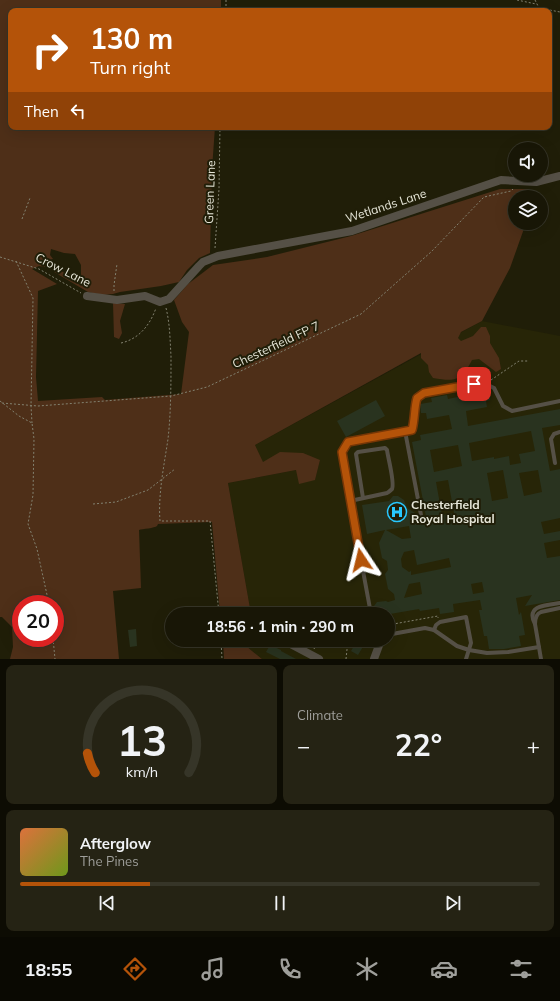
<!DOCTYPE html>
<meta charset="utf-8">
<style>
body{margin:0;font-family:Mulish,sans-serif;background:#252314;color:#f1f3f6;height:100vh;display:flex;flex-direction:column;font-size:15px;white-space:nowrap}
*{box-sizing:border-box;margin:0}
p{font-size:13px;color:#9f9f9b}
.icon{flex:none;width:22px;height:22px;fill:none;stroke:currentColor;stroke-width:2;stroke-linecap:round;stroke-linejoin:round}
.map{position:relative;height:659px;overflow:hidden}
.drawer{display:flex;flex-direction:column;gap:6px;padding:6px;background:#0d0c03;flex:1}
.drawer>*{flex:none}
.banner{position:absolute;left:8px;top:8px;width:544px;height:122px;border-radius:8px;box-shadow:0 4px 16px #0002,0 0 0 1px #363528;background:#b45309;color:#fff;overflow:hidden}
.controls{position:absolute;left:508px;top:142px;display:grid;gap:8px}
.controls a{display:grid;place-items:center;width:40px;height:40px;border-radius:50%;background:#181606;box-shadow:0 4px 16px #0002,0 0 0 1px #363528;font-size:20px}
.speed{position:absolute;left:12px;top:595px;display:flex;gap:8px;font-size:20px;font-weight:700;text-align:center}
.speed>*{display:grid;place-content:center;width:52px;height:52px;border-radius:50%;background:#181606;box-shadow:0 4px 16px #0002,0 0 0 1px #363528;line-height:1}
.speed .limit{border:6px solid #d22;background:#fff;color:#111}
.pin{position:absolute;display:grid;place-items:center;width:34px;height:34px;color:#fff;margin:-17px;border-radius:8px;box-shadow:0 2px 6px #0006}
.me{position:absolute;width:44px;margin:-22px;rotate:350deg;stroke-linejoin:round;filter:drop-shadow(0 0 3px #0008)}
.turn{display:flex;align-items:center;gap:14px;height:84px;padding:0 16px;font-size:18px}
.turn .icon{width:52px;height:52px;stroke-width:2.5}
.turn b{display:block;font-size:28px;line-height:34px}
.then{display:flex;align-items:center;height:38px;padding:0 16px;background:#0003;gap:8px;font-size:15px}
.big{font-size:30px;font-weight:700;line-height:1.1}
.drawer .tile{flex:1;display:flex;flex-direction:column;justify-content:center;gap:6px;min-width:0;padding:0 14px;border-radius:8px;background:#252314}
.drawer .dial{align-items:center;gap:0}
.dial svg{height:104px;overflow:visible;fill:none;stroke:#363528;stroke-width:7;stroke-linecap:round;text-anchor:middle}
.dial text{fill:#f1f3f6;stroke:none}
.song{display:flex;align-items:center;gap:12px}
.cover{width:48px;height:48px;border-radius:6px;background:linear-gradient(135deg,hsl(20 70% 55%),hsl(80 70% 35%))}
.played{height:4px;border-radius:2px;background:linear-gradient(90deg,#b45309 25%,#363528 25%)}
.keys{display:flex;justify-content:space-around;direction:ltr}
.heat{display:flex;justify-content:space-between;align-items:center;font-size:22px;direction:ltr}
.drawer .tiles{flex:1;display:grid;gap:6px;grid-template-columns:1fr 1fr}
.tile:last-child{grid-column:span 2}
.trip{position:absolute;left:165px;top:607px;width:230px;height:40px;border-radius:20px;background:#181606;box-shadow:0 4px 16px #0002,0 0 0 1px #363528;font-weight:700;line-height:40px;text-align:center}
.dock{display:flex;height:64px;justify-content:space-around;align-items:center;background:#0a0902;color:#9f9f9b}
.dock .icon{width:28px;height:28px}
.dock .selected{color:#b45309}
.dock b{font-size:18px;color:#f1f3f6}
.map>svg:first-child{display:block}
</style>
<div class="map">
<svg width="560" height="659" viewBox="0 0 560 659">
<rect width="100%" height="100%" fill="#201e08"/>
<polygon fill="#272507" points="482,321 560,336 560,659 262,659 246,646 249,640 388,640 388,614 251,614 228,483 296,470 315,480 320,460 263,463 255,445"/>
<g fill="#4e2f18" fill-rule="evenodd">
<path d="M 0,0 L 221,0 L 221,11 L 11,11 L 11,127 L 215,127 L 212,169 L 210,253 L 199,258 L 187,270 L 179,282 L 161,286 L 120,292 L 113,294 L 102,295 L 88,292 L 54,272 L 57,265 C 63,275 71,277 81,276 L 81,265 L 75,254 L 64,253 L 51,249 L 50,255 L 53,259 L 46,261 L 45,267 L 39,266 L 32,269 L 57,284 L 38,291 L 36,377 L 38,401 L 102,397 L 105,400 L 181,394 L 189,332 L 182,322 L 174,300 L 188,284 L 213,265 L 267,257 L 351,236 L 500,189 L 528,189 L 532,197 L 515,197 L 515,223 L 526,223 L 510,268 L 482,321 L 461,332 L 458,338 L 461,341 L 473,336 L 481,327 L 486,327 L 490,336 L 490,343 L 499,358 L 501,369 L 496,372 L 479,359 L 472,360 C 461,381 456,382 433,378 L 429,372 L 428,365 L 421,358 L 421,353 L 255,445 L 263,462 L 280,452 L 303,453 L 320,460 L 315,480 L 299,484 L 296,470 L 228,483 L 251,614 L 220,614 L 212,522 L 158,524 L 157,526 C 155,528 142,529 139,530 L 141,588 L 113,591 L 119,659 L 10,659 L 13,647 L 12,627 L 2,617 L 0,617 ZM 21,604 L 55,604 L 55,638 L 21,638 Z"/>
<polygon points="113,303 125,304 120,321 122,333 119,339 114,337"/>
<polygon points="361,607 357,614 322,614"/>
<polygon points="223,640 249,640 246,646 262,659 224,659"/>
</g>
<g fill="#29331f" fill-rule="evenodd">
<path d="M 477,389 L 478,392 L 489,390 L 490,400 L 486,401 L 487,407 L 466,411 L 468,426 L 560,409 L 560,425 L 542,428 L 550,471 L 560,469 L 560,518 L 541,522 L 544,534 L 560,531 L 560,540 L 544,543 L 547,558 L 560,556 L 560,600 L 525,606 L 532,595 L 516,598 L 519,615 L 521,612 L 525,635 L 519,636 L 521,646 L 504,649 L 489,649 L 487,636 L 484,636 L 479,610 L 482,610 L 480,600 L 453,604 L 454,612 L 440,614 L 439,608 L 420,611 L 419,609 L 390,614 L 375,614 L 374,606 L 377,602 L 386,601 L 388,602 L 395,600 L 394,594 L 388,589 L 385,574 L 388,570 L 387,561 L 382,558 L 379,543 L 385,530 L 367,534 L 362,505 L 389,501 L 393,496 L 398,496 L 404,500 L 407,508 L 415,513 L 417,524 L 427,522 L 412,442 L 421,440 L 420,435 L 452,429 L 449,415 L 427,419 L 426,413 L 421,413 L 420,404 L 432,402 L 431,398 L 447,395 L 448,399 L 462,396 L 461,392 ZM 531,431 L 535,451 L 519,454 L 521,463 L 510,465 L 509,456 L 494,459 L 494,457 L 472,461 L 469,443 ZM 458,445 L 462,466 L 434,472 L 430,450 ZM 503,470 L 508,498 L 492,501 L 487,473 ZM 538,470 L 542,492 L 524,496 L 519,473 ZM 448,480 L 454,513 L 442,515 L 436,482 ZM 409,526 L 411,538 L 402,539 L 386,530 ZM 414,550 L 417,565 L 449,558 L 451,567 L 411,575 L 411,571 L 409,572 L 402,567 L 401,559 L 404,552 ZM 420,582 L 422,594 L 404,598 L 409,584 ZM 482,582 L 484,592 L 473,594 L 471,584 Z"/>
<polygon points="376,400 385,416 346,437 337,421"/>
<polygon points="136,629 137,646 130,647 128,630"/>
<polygon points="185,640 191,640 191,645 185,646"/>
<polygon points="256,640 264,640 265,645 258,646"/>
<polygon points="357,641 364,645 358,655 351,651"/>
<polygon points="270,645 281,650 281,651 296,659 280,659 266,652"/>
</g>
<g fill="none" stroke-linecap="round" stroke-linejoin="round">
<g stroke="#838270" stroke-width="1" stroke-dasharray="2 2" stroke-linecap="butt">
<polyline points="226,0 226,11"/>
<polyline points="517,0 536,4"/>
<polyline points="535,0 539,8 560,12"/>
<polyline points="22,219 30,198"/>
<polyline points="215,248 219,189 220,127"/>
<polyline points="0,257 39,269 81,293"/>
<polyline points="16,261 33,298 31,406 32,423"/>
<polyline points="114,291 114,285 117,264"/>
<path d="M 166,308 C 170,324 170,340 171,356 C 171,384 171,412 168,439 C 164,466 158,494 160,521 L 210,521 L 219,614"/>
<path d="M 121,343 C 139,339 150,325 156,308"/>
<polyline points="491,380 519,361 528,361"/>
<polyline points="0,401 19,416 32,423 34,439 33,495 28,524 37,549 49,604"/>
<polyline points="2,403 38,406 171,396 207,387 361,314 431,252 484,197 511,191 513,189"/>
<polyline points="93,504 116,502 148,490 175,469"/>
<polyline points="388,625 438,616 438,618"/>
<polyline points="53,638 55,659"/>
<polyline points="221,640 222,659"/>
<polyline points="314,649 317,643 345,640"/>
<polyline points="346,659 348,640"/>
</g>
<g stroke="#555046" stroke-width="4">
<polyline points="405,431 421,515"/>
<polyline points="555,463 551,439 554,434 560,432"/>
<path d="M 350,501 L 387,493 C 389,492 390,491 392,489 C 395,483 388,458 387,450 L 385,448 L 358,452 L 356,454 L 363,498"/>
<path d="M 371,614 L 341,452 L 348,442 L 412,429 C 415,419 414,408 417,398 L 424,393 L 484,383 L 494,388 L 503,406 L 512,411 L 560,401"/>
<path d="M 535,624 C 525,605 547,605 560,603"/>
<polyline points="434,630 436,625 440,622 466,617 471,643 466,659"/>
<polyline points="388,634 392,634 425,628 434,630 457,646 469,650 487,653 508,652 539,647"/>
<path d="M 541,659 L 535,624 C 535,619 536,614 541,612 L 560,608"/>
</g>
<g stroke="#555046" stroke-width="8">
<polyline points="87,296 117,300 145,296 160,302 169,299 199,266 203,262 218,256 352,231 501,180 536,182 560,176"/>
<polyline points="283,640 319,659"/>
<polyline points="374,659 381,640"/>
</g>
</g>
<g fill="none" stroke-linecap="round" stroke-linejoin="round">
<defs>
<path id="route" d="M 361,560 L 342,452 L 348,442 L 412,430 C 415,419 414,408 417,398 L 424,393 L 474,384"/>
</defs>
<use href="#route" stroke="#753606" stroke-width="10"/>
<use href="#route" stroke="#b45309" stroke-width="7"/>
</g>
<defs>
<symbol id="hospital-ring" viewBox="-11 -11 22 22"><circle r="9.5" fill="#201e08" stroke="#28c8ff" stroke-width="1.5"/><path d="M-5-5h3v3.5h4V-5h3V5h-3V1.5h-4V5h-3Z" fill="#28c8ff"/></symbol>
</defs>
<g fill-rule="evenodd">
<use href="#hospital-ring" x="386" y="501" width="22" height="22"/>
</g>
<g text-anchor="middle" stroke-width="4" stroke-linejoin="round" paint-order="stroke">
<g font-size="12" fill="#e6e6d8" stroke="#201e08">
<text transform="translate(210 192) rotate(-88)" y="4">Green Lane</text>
<text transform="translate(386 206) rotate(-18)" y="4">Wetlands Lane</text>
<text transform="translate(63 270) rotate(27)" y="4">Crow Lane</text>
<text transform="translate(276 345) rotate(-25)" y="4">Chesterfield FP 7</text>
</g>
<g font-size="12" font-weight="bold" fill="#e6e6d8" stroke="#201e08" text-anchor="start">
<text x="411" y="509">Chesterfield<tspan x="411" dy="14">Royal Hospital</tspan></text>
</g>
</g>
</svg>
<div class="controls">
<a><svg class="icon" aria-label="sound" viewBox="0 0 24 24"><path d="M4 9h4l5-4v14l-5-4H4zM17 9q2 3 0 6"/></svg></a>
<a><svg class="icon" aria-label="layers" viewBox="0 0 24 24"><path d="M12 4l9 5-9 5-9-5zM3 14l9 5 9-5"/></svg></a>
</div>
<div class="speed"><div class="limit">20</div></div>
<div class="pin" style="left:474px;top:384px;background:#d93025"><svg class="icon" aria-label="arrive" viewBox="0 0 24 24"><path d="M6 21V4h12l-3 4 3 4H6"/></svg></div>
<svg class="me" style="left:361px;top:560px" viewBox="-20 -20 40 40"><path d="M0-17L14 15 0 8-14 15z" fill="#b45309" stroke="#fff" stroke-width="4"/></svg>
<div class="trip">18:56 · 1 min · 290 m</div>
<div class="banner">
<div class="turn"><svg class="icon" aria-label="right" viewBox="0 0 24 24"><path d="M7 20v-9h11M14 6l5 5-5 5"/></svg><div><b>130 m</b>Turn right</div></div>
<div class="then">Then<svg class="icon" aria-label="left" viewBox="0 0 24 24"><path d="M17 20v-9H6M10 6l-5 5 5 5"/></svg></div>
</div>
</div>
<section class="drawer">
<div class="tiles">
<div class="tile dial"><svg viewBox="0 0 100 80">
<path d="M14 69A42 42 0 1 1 86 69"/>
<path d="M14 69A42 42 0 0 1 8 54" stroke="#b45309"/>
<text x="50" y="56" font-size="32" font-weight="700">13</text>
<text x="50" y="72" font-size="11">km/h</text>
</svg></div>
<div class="tile"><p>Climate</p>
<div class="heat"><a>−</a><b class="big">22°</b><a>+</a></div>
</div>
<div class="tile">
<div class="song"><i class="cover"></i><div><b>Afterglow</b><p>The Pines</p></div></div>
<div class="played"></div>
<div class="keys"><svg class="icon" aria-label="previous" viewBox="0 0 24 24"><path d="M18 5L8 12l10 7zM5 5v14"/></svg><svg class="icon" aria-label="pause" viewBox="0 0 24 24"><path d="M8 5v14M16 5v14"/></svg><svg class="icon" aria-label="next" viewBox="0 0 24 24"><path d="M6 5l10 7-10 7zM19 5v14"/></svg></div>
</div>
</div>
</section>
<nav class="dock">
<b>18:55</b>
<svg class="icon selected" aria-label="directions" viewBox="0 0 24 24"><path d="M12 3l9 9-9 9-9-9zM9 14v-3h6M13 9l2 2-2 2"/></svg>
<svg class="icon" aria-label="music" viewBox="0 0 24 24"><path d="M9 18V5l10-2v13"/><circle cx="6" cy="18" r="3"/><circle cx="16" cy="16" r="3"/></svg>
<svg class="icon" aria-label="phone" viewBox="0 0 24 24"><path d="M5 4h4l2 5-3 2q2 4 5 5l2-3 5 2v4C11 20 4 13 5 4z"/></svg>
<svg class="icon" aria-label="climate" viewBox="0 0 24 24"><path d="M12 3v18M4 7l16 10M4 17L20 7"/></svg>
<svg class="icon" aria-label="car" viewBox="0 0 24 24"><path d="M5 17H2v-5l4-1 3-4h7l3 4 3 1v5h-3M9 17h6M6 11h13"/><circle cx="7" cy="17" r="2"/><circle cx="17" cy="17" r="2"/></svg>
<svg class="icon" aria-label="filters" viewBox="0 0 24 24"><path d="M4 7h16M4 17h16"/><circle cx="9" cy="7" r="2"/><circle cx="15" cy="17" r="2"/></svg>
</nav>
